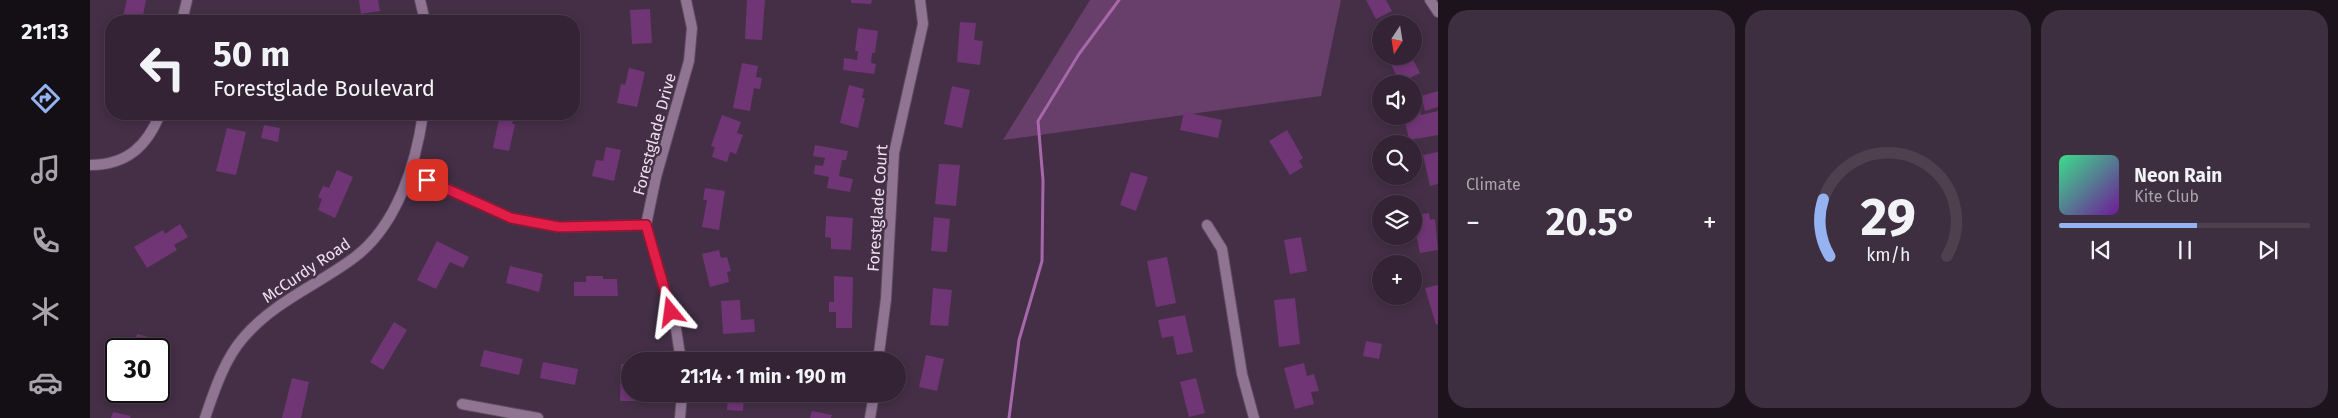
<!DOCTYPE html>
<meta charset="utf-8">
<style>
body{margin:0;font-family:"Fira Sans",sans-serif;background:#3e2f40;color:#f1f3f6;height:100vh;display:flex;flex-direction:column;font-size:19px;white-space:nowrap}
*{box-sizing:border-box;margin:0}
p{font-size:16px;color:#a9a4ac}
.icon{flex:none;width:28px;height:28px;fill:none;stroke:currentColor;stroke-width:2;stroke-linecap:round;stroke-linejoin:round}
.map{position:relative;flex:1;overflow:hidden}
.drawer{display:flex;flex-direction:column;gap:10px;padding:10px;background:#1c131d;width:900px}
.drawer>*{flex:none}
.guide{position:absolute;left:15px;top:15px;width:475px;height:105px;border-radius:20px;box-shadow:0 2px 8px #0003,0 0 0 1px #4e404f;background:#332334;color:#f1f3f6;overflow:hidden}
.needle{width:32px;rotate:192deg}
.fabs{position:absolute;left:1282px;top:15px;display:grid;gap:10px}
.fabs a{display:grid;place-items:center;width:50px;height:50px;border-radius:50%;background:#332334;box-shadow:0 2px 8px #0003,0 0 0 1px #4e404f;font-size:25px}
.speed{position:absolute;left:15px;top:338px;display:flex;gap:10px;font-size:25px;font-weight:700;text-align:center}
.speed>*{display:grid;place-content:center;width:65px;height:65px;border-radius:50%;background:#332334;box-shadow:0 2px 8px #0003,0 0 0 1px #4e404f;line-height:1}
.speed .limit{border:2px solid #111;border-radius:8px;background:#fff;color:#111}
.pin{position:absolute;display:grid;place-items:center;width:42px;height:42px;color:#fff;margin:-21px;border-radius:10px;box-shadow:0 2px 8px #0006}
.me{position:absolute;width:55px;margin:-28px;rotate:344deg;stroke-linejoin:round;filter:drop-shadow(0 0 4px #0008)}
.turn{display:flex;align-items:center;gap:18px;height:105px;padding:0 25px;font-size:22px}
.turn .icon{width:65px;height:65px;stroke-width:2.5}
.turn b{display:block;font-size:35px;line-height:42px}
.big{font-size:38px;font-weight:700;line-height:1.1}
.drawer .tile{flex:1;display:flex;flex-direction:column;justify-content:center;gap:8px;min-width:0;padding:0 18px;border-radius:20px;background:#3e2f40}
.drawer .dial{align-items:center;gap:0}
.dial svg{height:130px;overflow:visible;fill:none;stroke:#4e404f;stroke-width:7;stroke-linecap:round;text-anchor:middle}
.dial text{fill:#f1f3f6;stroke:none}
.song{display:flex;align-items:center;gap:15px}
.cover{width:60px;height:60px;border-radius:8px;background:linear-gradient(135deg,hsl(150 70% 55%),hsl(280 70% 35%))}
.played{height:5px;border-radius:2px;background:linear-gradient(90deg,#95b2f1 55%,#4e404f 55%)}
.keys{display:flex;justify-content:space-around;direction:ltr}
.heat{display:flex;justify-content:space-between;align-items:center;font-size:28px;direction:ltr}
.drawer .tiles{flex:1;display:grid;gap:10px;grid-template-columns:repeat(3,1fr)}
.trip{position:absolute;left:531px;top:352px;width:285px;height:50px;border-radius:25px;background:#332334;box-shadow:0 2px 8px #0003,0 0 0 1px #4e404f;font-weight:700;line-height:50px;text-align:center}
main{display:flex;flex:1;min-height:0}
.tab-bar{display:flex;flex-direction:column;width:90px;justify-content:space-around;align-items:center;background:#140e15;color:#a9a4ac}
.tab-bar .icon{width:35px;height:35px}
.tab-bar .on{color:#95b2f1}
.tab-bar b{font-size:22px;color:#f1f3f6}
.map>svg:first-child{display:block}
</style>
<main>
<nav class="tab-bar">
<b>21:13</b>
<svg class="icon on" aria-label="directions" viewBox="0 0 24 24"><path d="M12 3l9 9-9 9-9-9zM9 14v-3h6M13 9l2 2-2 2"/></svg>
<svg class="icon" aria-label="music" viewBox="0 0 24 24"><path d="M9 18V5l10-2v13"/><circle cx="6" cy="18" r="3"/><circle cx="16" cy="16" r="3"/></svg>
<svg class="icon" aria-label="phone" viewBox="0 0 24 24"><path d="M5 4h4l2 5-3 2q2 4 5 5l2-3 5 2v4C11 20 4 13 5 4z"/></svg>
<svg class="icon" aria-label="climate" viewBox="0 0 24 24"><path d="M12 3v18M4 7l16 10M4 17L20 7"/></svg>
<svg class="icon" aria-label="car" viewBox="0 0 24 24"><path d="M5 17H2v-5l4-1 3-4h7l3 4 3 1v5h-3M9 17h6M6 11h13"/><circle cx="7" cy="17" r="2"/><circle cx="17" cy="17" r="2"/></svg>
</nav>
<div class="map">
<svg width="1348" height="418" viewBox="0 0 1348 418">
<rect width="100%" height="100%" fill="#442f46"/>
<polygon fill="#683e6a" points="1000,0 1251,0 1231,96 913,140"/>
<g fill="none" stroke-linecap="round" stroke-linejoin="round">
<polyline stroke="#a768ab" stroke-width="3" points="919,418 929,340 952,261 953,180 948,121 989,54 1029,0"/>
</g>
<g fill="#703575">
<polygon points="37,0 56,0 52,20 33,16"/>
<polygon points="269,0 288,0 290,11 271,14"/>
<polygon points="657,0 675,0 672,40 655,39"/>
<polygon points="761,0 782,0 781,4 761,3"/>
<polygon points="1276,0 1296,0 1302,11 1286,19"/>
<polygon points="560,9 562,43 542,44 540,10"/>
<polygon points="870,22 886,23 884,40 893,41 890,65 867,62"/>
<polygon points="768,28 788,31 785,53 782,53 781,63 786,64 784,74 753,70 754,58 767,60 768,51 765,51"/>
<polygon points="1297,56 1321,56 1330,73 1310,83"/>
<polygon points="652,63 668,66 666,77 672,78 670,89 664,88 660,111 643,108"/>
<polygon points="539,68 555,72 547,107 527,103 531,84 535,85"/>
<polygon points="759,85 774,89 772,98 775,98 768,128 750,123"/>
<polygon points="862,86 880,90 872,128 854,124"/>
<polygon points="1348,91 1348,107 1335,111 1331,96"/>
<polygon points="1328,100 1331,115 1348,111 1348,135 1319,140 1314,116 1324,116 1324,101"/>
<polygon points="1094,112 1132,120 1128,138 1090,130"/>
<polygon points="410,114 424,114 422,124 425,124 419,151 403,148"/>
<polygon points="632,115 651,122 647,133 653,135 646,154 640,152 637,162 622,157 625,147 621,146"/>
<polygon points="174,125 190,128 188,142 171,138"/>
<polygon points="137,128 156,132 146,175 126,171"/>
<polygon points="1197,130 1213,158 1209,161 1213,167 1200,175 1179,141"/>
<polygon points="725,145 758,151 756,160 752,160 749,176 763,179 760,192 737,188 739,177 724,174 725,165 733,166 735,158 723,156"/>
<polygon points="516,147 531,150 524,181 502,176 506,160 513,161"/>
<polygon points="1348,152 1348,184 1340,186 1333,155"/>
<polygon points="849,164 870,165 866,206 845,204"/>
<polygon points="247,170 263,177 245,218 228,210 232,199 228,197 233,186 239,188"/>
<polygon points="1041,172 1058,177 1046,211 1030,205"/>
<polygon points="615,188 635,191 629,230 612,227 617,200 613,200"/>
<polygon points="1339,213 1340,220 1345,219 1348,250 1330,253 1324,223 1327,223 1325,215"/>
<polygon points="736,216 763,218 761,250 741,249 741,238 735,237"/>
<polygon points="844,217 860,219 857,252 841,251"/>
<polygon points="90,224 98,237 84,245 87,250 57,268 44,247 73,230 75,234"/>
<polygon points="1211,237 1217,271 1200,274 1194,240"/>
<polygon points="347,241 379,257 373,268 360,262 346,289 327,280"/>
<polygon points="629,250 631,258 637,257 641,271 637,272 639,282 620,287 612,254"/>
<polygon points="1077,257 1086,303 1066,307 1057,261"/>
<polygon points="420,266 453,274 449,292 416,283"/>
<polygon points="496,276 513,276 513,279 527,279 528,296 484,296 484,282 496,282"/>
<polygon points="744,276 763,277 762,328 746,328 746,312 739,312 739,302 744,302"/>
<polygon points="1348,285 1348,324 1346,325 1335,288"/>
<polygon points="843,288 862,290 858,326 840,325"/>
<polygon points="1205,298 1210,344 1189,347 1184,300"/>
<polygon points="650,300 651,320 664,319 665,332 633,334 631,301"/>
<polygon points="1095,315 1103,352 1087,355 1083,336 1072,338 1068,320"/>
<polygon points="304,322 317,330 293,370 280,362"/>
<polygon points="47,334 66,339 63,349 43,349"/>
<polygon points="1276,341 1292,344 1289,359 1273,356"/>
<polygon points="394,350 433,359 429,375 390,366"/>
<polygon points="729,353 754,357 753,361 728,361"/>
<polygon points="836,355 854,359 847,391 829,387"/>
<polygon points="453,362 488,369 485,385 450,378"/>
<polygon points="1214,363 1217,376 1224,374 1229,391 1221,392 1224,404 1205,409 1194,368"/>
<polygon points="531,364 540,364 540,394 549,394 549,401 530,401"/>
<polygon points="202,378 219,382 211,418 192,418"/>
<polygon points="1106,378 1115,413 1099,417 1090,382"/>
<polygon points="638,394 654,394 653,411 637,410"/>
<polygon points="722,411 742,415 741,418 720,418"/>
<polygon points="23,412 41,416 40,418 21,418"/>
</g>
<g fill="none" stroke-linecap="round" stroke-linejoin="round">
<defs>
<g id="minor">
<polyline points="330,0 335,21"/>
<polyline points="1340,0 1348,12"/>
<polyline points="92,21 97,0"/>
<path d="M 0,165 C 37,165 57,146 70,114"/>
<polyline points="320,172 421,218 469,227 556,225"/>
<polyline points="1117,225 1132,249 1152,374 1164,418"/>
<polyline points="591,361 586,329 556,225 566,177 599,61 602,28 596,0"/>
<polyline points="788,361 796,299 804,153 833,24 830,0"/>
<polyline points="372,404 448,418"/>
<path d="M 115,418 C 124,391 135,358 154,337 C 185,301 228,285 265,257 C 307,225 326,164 333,114"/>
<polyline points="590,418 592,394"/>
<polyline points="780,418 784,394"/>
</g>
</defs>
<use href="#minor" stroke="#5f4b61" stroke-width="12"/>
<use href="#minor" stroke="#907592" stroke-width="10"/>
</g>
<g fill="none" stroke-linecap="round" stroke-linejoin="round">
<defs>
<polyline id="route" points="337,180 421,218 469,227 556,225 581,312"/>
</defs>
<use href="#route" stroke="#92132f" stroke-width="12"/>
<use href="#route" stroke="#e11d48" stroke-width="9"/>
</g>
<g text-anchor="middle" stroke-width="5" stroke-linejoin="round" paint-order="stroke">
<g font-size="16" fill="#eddfed" stroke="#442f46">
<text transform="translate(564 134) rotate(-75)" y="6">Forestglade Drive</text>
<text transform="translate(787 208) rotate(-86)" y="6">Forestglade Court</text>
<text transform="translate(216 270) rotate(-34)" y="6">McCurdy Road</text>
</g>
</g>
</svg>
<div class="fabs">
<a><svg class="needle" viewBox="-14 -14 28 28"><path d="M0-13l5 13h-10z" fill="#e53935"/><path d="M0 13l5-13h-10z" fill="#a9a4ac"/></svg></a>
<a><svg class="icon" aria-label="sound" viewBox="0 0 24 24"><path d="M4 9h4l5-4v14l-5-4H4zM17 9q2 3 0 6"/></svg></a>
<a><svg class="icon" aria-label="search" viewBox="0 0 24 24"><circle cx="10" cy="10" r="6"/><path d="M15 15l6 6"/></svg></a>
<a><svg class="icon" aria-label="layers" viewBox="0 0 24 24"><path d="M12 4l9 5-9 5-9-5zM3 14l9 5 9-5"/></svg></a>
<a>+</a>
</div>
<div class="speed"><div class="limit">30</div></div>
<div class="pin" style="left:337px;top:180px;background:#d93025"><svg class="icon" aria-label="arrive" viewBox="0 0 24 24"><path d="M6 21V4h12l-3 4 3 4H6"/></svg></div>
<svg class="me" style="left:581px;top:312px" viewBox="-20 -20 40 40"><path d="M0-17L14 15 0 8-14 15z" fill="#e11d48" stroke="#fff" stroke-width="4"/></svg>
<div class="trip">21:14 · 1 min · 190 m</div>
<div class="guide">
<div class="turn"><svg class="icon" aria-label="left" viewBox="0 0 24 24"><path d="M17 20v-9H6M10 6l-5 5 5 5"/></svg><div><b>50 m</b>Forestglade Boulevard</div></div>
</div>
</div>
<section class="drawer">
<div class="tiles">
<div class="tile"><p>Climate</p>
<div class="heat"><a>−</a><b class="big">20.5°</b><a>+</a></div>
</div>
<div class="tile dial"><svg viewBox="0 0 100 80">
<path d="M14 69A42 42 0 1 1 86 69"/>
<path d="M14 69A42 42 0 0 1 10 34" stroke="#95b2f1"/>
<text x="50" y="56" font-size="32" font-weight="700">29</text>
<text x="50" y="72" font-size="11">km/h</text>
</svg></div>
<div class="tile">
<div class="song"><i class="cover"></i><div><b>Neon Rain</b><p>Kite Club</p></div></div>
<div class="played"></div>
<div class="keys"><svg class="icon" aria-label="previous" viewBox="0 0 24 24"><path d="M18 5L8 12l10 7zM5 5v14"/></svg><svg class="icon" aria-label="pause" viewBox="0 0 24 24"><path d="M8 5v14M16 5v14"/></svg><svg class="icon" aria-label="next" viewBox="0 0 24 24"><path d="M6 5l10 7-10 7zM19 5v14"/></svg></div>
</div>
</div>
</section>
</main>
